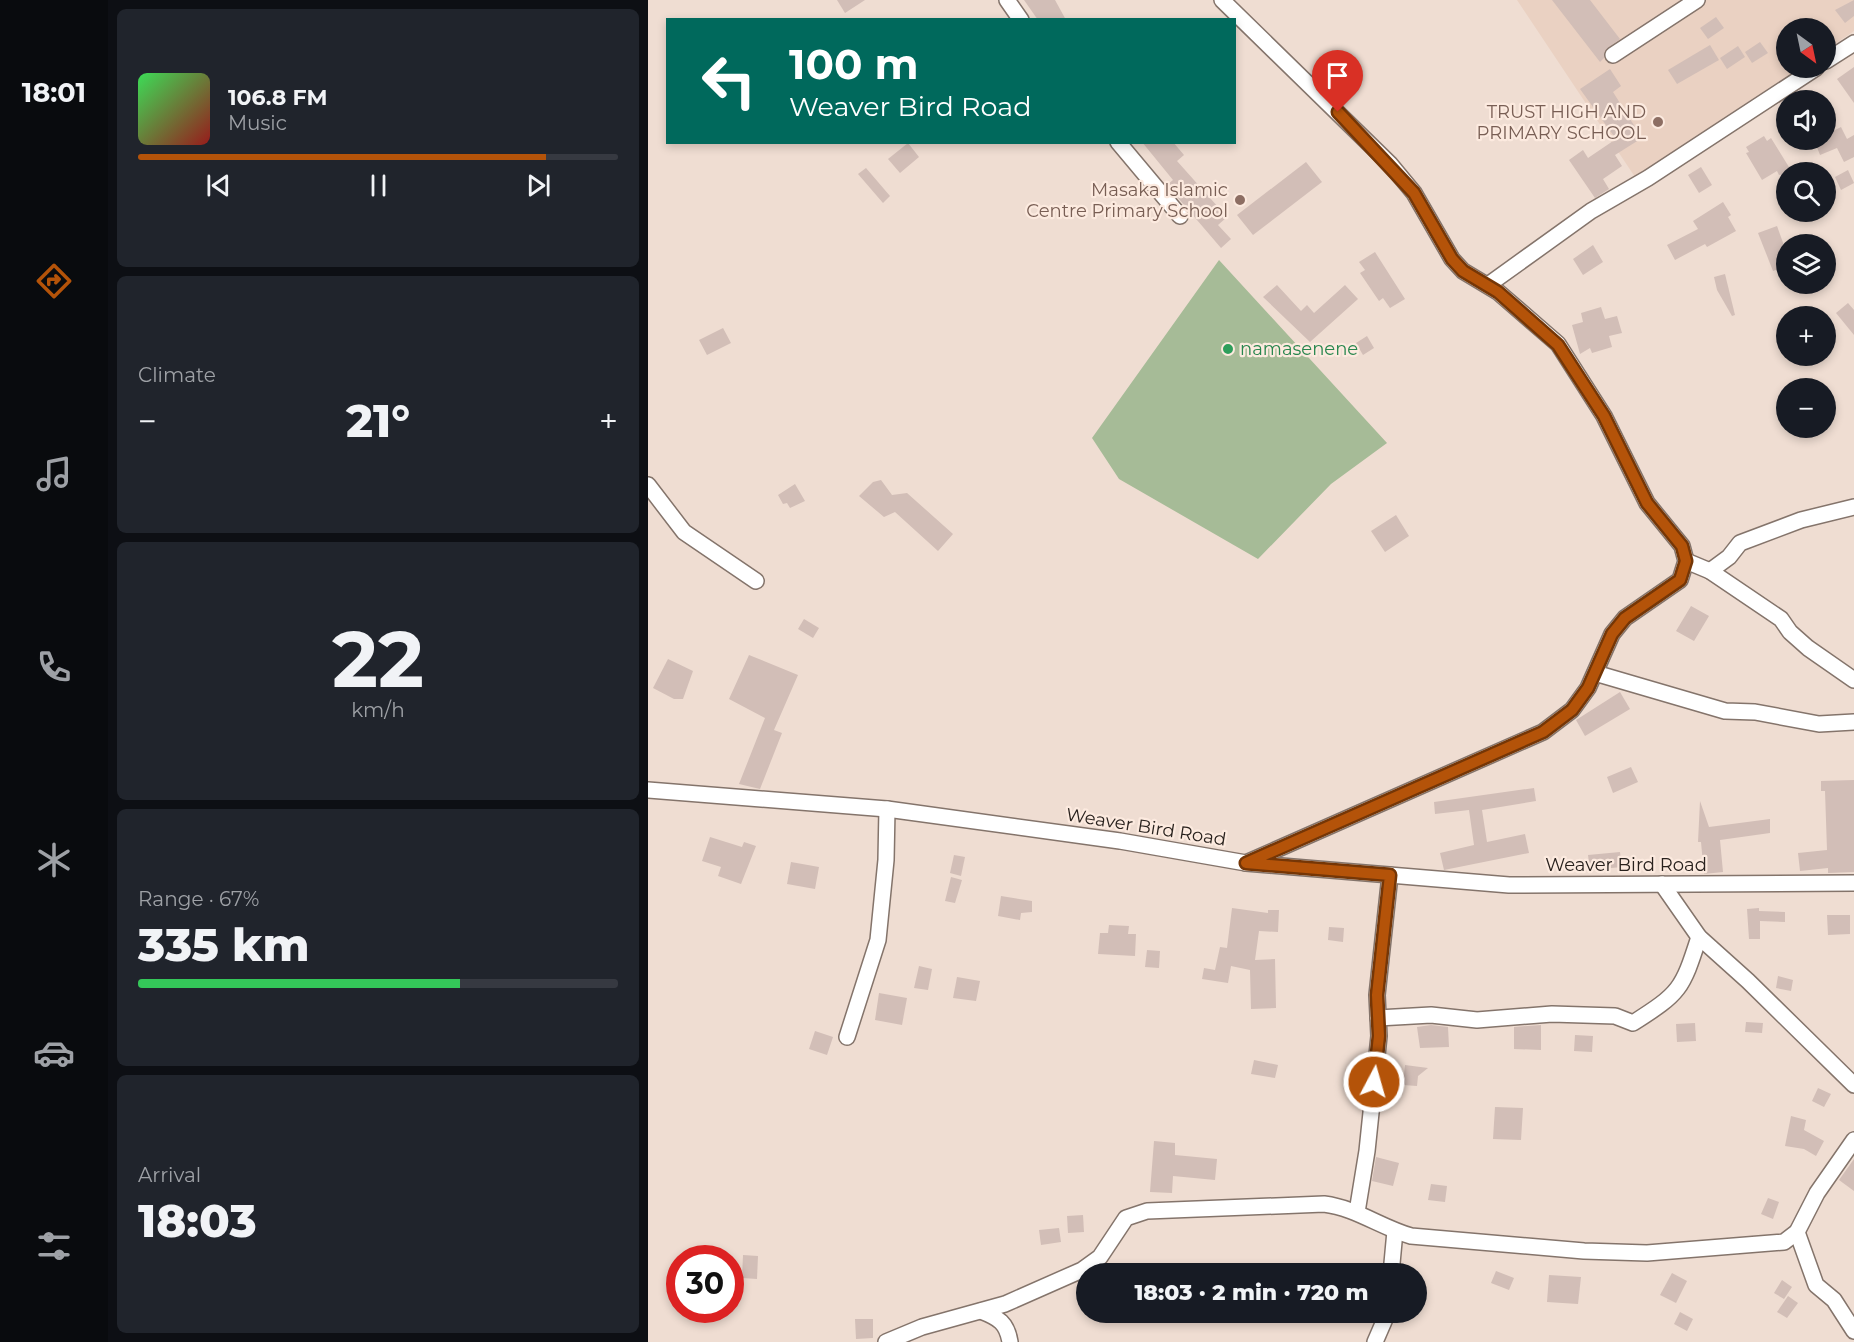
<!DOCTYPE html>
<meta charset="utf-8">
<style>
body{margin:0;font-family:Montserrat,sans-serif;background:#20242c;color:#f1f3f6;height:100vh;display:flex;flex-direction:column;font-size:22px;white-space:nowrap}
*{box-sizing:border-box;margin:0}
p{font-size:20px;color:#9ea1a6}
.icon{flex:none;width:33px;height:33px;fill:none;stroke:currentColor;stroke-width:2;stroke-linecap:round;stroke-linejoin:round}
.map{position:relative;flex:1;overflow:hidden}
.panel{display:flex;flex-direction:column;gap:9px;padding:9px;background:#0d0f14;width:540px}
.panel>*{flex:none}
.guide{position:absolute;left:18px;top:18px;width:570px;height:126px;border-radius:0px;box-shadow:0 3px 9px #0003;background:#00695c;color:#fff;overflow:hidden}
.needle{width:39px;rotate:147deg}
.tools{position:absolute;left:1128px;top:18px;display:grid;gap:12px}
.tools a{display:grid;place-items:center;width:60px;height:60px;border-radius:50%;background:#171b24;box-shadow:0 3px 9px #0003;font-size:30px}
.speed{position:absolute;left:18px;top:1245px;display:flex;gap:12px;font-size:30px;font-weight:700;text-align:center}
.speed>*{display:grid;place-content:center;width:78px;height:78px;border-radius:50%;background:#171b24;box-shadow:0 3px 9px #0003;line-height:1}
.speed .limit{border:9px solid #d22;background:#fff;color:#111}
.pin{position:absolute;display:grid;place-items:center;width:51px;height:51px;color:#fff;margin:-62px -26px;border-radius:50% 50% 50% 0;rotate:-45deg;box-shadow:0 0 6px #0007}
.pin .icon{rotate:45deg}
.me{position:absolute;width:66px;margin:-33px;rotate:6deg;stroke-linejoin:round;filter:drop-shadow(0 0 4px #0008)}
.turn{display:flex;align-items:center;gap:21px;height:126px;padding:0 24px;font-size:27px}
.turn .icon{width:78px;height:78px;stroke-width:2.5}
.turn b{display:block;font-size:42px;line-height:51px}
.big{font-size:45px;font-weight:800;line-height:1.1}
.panel .widget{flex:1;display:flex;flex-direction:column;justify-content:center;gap:9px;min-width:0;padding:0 21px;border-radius:9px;background:#20242c}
.panel .dial{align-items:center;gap:0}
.dial b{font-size:78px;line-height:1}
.song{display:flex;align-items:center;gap:18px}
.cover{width:72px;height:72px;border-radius:9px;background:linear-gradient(135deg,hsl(130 70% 55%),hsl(0 70% 35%))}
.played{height:6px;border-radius:3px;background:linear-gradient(90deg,#b45309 85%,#363941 85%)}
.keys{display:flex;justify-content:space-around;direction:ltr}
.heat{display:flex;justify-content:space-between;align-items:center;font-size:33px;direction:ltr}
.charge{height:9px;border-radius:4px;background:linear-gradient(90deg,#34c759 67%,#363941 0)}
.trip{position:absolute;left:428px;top:1263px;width:351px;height:60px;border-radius:30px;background:#171b24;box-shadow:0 3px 9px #0003;font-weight:800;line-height:60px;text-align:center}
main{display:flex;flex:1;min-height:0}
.menu{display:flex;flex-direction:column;width:108px;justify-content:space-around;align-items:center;background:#090b0e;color:#9ea1a6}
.menu .icon{width:42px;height:42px}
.menu .selected{color:#b45309}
.menu b{font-size:27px;color:#f1f3f6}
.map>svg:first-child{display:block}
</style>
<main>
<nav class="menu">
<b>18:01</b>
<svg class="icon selected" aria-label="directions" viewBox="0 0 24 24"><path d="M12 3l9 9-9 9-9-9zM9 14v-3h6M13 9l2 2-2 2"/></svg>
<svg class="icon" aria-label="music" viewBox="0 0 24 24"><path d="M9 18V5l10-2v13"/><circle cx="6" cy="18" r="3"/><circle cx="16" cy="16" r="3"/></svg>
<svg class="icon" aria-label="phone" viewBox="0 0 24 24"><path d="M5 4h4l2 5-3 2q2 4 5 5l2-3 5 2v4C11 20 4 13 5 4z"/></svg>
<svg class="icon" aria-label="climate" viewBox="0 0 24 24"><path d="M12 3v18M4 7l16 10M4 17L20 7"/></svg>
<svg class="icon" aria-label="car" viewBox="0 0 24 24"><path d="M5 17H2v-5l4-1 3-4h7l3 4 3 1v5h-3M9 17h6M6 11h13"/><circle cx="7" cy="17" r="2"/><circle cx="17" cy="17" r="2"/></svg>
<svg class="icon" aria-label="filters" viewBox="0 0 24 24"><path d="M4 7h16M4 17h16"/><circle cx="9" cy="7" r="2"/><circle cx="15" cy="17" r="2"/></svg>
</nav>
<section class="panel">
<div class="widget">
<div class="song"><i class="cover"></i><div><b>106.8 FM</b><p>Music</p></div></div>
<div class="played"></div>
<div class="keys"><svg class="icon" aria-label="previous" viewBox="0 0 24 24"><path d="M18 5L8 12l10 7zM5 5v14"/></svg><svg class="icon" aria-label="pause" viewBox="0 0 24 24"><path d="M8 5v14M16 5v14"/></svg><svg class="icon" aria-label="next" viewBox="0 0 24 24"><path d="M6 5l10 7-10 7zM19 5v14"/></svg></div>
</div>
<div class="widget"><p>Climate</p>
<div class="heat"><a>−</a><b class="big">21°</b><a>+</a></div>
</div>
<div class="widget dial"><b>22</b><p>km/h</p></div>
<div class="widget"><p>Range · 67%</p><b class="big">335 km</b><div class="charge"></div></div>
<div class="widget"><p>Arrival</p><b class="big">18:03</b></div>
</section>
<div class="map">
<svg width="1206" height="1342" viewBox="0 0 1206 1342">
<rect width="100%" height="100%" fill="#efddd2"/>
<polygon fill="#ead1c2" points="869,0 1206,0 1206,31 1178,50 1178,28 1138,28 1138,68 1151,68 987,177"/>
<polygon fill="#a6bb97" points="571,260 739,443 683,484 610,559 471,479 444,438"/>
<g fill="#d2beb7">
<polygon points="189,0 217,0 197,13"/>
<polygon points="376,0 407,0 418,20 390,20"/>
<polygon points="904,0 942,0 972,39 957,50 956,58 952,62"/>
<polygon points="1206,0 1206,16 1197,23 1187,10"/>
<polygon points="1068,17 1076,28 1060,39 1052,28"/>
<polygon points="1112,42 1120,53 1104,63 1097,52"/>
<polygon points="1062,45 1071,60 1029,84 1020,70"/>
<polygon points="1090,46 1097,57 1079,69 1072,58"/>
<polygon points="1206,67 1206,103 1189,79"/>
<polygon points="962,69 973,86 965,92 994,138 967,155 974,166 955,179 961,189 947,198 921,160 935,150 940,158 968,139 932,89"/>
<polygon points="1193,127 1199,139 1206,135 1206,157 1196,162 1189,148 1172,155 1167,142 1178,140 1182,136 1181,133"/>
<polygon points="1116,136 1119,141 1123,138 1144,172 1131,175 1129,171 1114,180 1098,153 1101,152 1098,147"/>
<polygon points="494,142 525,142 536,155 529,161 579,217 570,225 583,239 573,248 519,185 525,180"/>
<polygon points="260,143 271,157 252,173 240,159"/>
<polygon points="658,162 674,182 605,235 589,215"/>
<polygon points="1053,167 1064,185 1051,193 1040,175"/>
<polygon points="218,168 242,196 235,203 210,174"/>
<polygon points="1200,170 1206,183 1193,190 1187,177"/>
<polygon points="1075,202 1083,215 1080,217 1088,231 1059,247 1057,244 1027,260 1019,245 1050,229 1045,221"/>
<polygon points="1129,226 1138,251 1138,266 1125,271 1110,233"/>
<polygon points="945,245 955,262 935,275 925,259"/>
<polygon points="727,252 757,299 742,308 735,298 731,301 712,273 717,270 711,262"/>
<polygon points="1077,274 1087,315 1084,316 1069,290 1066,277"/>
<polygon points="629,285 653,311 659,305 666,313 697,285 710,299 662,342 615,297"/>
<polygon points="1200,303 1206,310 1206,335 1188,313"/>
<polygon points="953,307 957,319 969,316 974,333 961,336 964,347 944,353 942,348 932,354 924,325 935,322 933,313"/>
<polygon points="75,328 83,343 59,355 51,340"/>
<polygon points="719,336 726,348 715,355 708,343"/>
<polygon points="233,480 244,495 259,493 305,534 290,551 247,512 236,517 211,496 225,482"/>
<polygon points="147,484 157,501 142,508 139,503 135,504 130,495"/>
<polygon points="748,515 761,536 737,552 723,531"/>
<polygon points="1043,606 1061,616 1046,641 1028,631"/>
<polygon points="156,619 171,628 165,638 150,629"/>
<polygon points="101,655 150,675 126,730 134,733 112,789 91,784 117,718 81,699"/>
<polygon points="20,659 45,671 35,699 26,699 5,688"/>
<polygon points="972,692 982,709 937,736 928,720"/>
<polygon points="983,767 990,782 965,793 959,777"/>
<polygon points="1206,780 1206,872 1180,873 1180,868 1152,871 1150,853 1179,850 1177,791 1173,791 1173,781"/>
<polygon points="886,788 888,801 834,810 839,842 877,834 881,853 796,870 792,853 826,845 821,810 787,814 786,802"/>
<polygon points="1052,801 1061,827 1122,819 1122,833 1072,840 1075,872 1056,874 1053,842 1050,842"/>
<polygon points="62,837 94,847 96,842 108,846 93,884 70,876 73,867 54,861"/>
<polygon points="972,852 974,867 942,870 940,855"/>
<polygon points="306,855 317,857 313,876 302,873"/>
<polygon points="143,862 171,867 167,889 139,884"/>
<polygon points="303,877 314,880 307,903 297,901"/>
<polygon points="353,896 384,901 384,912 373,913 372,920 350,916"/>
<polygon points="584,908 620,913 620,910 631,910 630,932 611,931 607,960 627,959 628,1008 603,1009 602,970 583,966 580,983 554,979 556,968 567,970 572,947 579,948"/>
<polygon points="1111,908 1111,911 1137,912 1137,922 1112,921 1112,939 1101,939 1099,909"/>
<polygon points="1179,915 1202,915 1202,934 1180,935"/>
<polygon points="461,925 481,926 480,934 488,934 487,956 450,954 452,933 460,933"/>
<polygon points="681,927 696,928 695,942 680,940"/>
<polygon points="499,950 512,951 511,968 497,967"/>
<polygon points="271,966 284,969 280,990 266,988"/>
<polygon points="1130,976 1145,980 1143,991 1128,988"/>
<polygon points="309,977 332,981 328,1001 305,998"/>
<polygon points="231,993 259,998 254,1025 227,1020"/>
<polygon points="1098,1022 1115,1023 1114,1033 1097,1032"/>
<polygon points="1047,1023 1048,1041 1029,1042 1028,1024"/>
<polygon points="783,1025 800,1027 801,1047 772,1048 769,1027"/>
<polygon points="893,1025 893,1050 866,1049 866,1027"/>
<polygon points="167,1031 185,1037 179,1055 161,1049"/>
<polygon points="927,1035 945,1036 944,1052 926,1051"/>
<polygon points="606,1060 630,1065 627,1078 603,1074"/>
<polygon points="757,1065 780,1068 770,1076 769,1086 755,1085"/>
<polygon points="1170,1088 1183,1094 1176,1107 1164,1101"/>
<polygon points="847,1107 875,1108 873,1140 845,1139"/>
<polygon points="1143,1116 1158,1120 1156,1130 1176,1141 1168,1156 1156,1149 1137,1146"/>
<polygon points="506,1141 527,1143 527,1155 569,1159 567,1180 525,1176 524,1193 502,1192"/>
<polygon points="728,1157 751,1163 745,1186 724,1181"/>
<polygon points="1206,1159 1206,1191 1191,1180"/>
<polygon points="783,1184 799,1186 797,1202 780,1200"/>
<polygon points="1120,1198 1131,1202 1125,1219 1113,1214"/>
<polygon points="435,1215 436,1232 420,1233 419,1216"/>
<polygon points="411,1228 413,1242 393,1245 391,1230"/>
<polygon points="95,1255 110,1256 109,1279 94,1278"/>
<polygon points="848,1271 866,1278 861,1290 843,1283"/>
<polygon points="1024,1273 1039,1281 1028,1303 1012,1295"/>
<polygon points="901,1275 933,1277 930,1304 899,1302"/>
<polygon points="1134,1280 1144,1287 1136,1299 1126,1293"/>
<polygon points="1140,1296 1150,1303 1139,1318 1129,1312"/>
<polygon points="1032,1312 1045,1319 1039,1331 1026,1324"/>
<polygon points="207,1319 225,1319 225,1338 208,1339"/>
</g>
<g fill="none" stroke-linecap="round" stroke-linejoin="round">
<defs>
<g id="street">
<polyline points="359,0 373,20"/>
<polyline points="574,0 742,164 766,193 804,259 815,271 850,292 910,344 956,416 999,503 1034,546 1038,561 1032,580 977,618 964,634 940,688 924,710 895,732 598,863"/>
<polyline points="965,55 1049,0"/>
<polyline points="1178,61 1206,43"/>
<polyline points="470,142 532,216"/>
<polyline points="840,285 943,211 1000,178 1168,68"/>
<polyline points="0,485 36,532 108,581"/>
<polyline points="1038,561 1062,571 1133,619 1142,632 1160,648 1206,680"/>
<polyline points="1062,571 1081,557 1092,543 1153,520 1206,507"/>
<polyline points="947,673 1077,711 1107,712 1171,724 1206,722"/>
<polyline points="0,790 239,809 472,841 598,863 861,885 1206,883"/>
<polyline points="1014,884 1051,937 1100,981 1206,1085"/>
<path d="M 730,1018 L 783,1015 L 829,1020 L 904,1014 L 967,1016 L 985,1023 C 1032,993 1034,990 1051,937"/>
<polyline points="199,1037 230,940 238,860 239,809"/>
<polyline points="709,1212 719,1151 731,1036 729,995 742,875"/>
<polyline points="1149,1232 1168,1285 1186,1300 1206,1331"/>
<polyline points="743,1274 747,1231"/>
<path d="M 333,1311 C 351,1318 359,1323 362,1342"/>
<path d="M 238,1342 L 274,1327 L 357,1304 L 434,1270 L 452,1257 L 478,1218 L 499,1211 L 676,1204 C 708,1208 732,1227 763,1236 L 936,1251 L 999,1253 L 1136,1242 L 1149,1232 L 1169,1193 L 1206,1140"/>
<polyline points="727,1342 740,1312"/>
</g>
</defs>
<use href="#street" stroke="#84746b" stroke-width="18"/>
<use href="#street" stroke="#fff" stroke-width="15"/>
</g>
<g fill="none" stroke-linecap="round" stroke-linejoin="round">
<defs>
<polyline id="route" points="690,112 766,193 804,259 815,271 850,292 910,345 956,416 999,503 1034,546 1038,561 1032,580 977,618 964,634 940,688 924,710 895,732 598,863 742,875 729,995 731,1036 726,1082"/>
</defs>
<use href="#route" stroke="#753606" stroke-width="15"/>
<use href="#route" stroke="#b45309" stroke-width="10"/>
</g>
<g fill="#8d6e63" stroke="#fceadf" stroke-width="2">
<circle cx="1010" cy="122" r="6"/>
<circle cx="592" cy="200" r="6"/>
</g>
<circle fill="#2e9e5b" stroke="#fceadf" stroke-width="2" cx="580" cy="349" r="6"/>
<g text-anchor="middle" stroke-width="4.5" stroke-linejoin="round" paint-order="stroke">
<g font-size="18" fill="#785e54" stroke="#fceadf" text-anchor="end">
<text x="998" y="118">TRUST HIGH AND<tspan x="998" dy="21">PRIMARY SCHOOL</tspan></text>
<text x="580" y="196">Masaka Islamic<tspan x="580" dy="21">Centre Primary School</tspan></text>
</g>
<g font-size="18" fill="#27864d" stroke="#fceadf" text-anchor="start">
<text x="592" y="355">namasenene</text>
</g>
<g font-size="18" fill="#28211d" stroke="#fceadf">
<text transform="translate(498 827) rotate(9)" y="6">Weaver Bird Road</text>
<text x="978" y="871">Weaver Bird Road</text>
</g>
</g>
</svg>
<div class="tools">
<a><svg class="needle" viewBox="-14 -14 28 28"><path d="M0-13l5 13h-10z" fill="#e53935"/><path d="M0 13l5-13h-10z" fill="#9ea1a6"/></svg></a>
<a><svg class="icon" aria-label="sound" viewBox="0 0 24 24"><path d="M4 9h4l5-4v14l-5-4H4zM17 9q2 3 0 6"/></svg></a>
<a><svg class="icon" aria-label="search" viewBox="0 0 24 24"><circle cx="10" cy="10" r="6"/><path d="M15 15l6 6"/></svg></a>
<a><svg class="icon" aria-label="layers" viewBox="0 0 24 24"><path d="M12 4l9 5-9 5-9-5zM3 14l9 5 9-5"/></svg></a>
<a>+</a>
<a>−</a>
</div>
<div class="speed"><div class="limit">30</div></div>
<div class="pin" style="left:690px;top:112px;background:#d93025"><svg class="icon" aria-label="arrive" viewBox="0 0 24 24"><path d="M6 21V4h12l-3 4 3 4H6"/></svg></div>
<svg class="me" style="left:726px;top:1082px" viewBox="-20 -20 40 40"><circle r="17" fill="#b45309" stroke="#fff" stroke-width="3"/><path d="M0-11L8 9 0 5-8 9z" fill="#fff"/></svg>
<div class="trip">18:03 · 2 min · 720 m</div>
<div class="guide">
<div class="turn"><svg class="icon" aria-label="left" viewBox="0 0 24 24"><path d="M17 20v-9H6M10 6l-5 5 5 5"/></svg><div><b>100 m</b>Weaver Bird Road</div></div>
</div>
</div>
</main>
